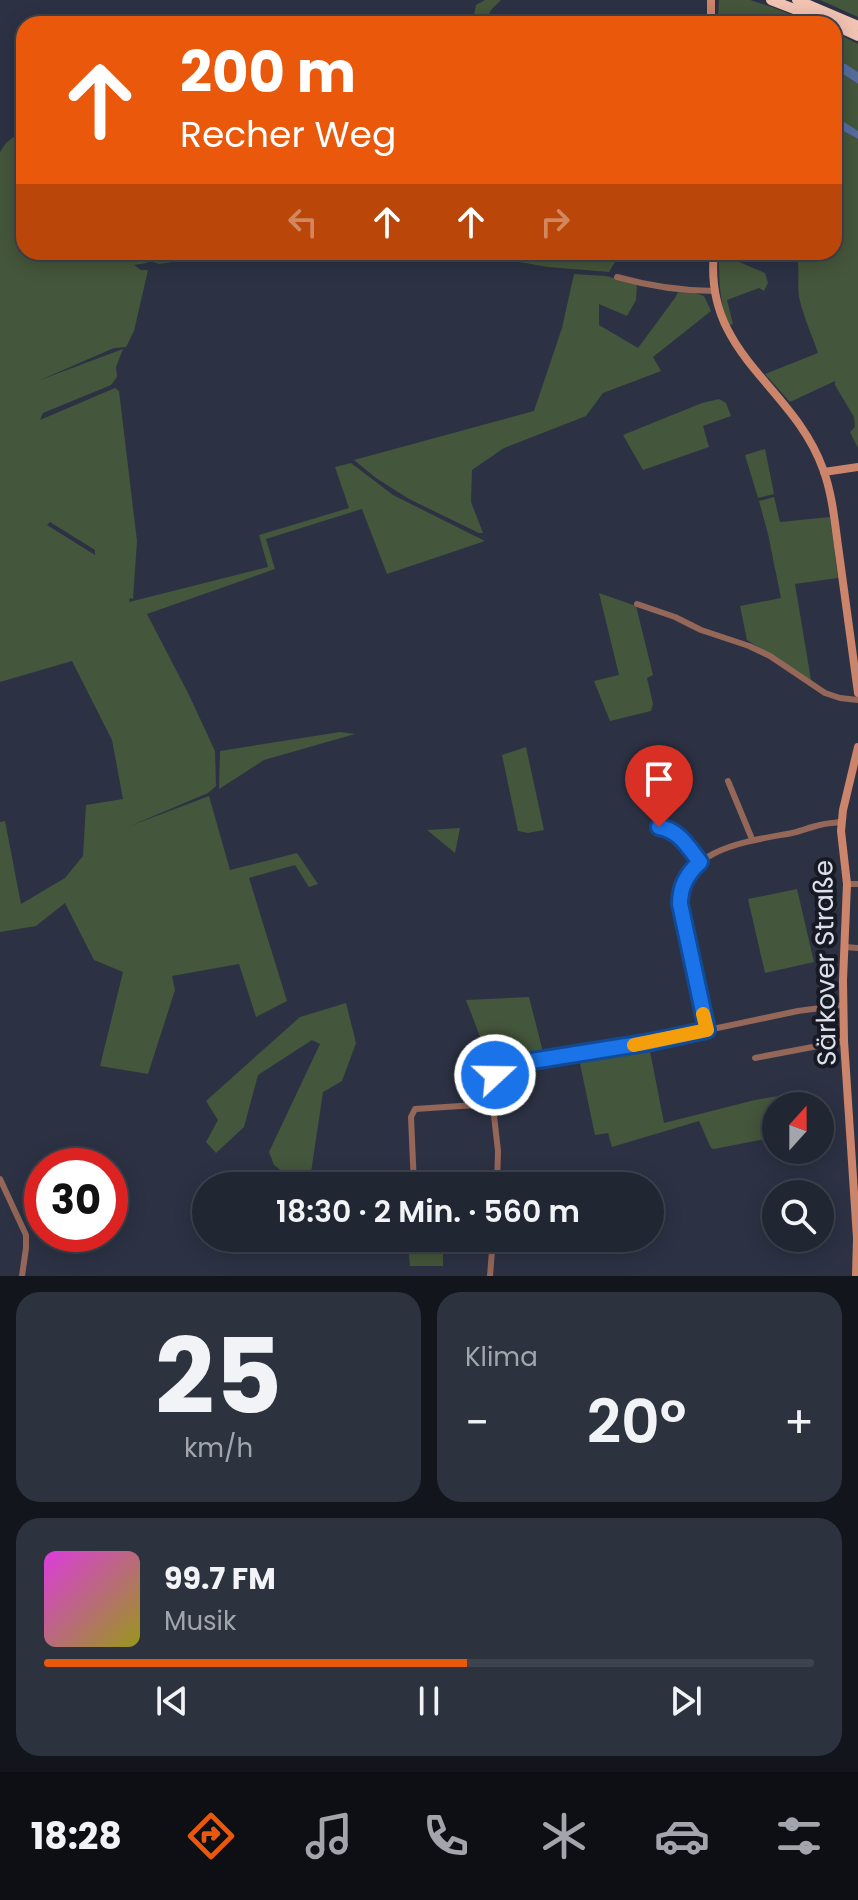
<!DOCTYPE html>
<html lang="de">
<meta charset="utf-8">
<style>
body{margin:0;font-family:Poppins,sans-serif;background:#2d323f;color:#f1f3f6;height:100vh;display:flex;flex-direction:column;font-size:30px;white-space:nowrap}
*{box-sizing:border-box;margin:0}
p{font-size:26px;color:#a2a5ac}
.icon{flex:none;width:44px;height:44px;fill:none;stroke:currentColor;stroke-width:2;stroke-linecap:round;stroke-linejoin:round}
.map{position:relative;height:1276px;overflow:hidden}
.details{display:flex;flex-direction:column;gap:16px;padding:16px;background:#12151c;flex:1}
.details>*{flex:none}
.hud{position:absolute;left:16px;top:16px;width:826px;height:244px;border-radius:24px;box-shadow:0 4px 20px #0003,0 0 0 2px #3e434e;background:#ea580c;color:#fff;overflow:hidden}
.needle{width:52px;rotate:21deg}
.controls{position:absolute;left:762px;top:1092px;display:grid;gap:16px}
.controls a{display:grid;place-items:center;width:72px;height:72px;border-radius:50%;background:#212633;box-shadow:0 4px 20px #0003,0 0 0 2px #3e434e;font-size:40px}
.speed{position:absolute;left:24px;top:1148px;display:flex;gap:16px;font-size:40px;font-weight:700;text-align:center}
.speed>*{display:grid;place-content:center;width:104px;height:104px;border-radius:50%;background:#212633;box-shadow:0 4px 20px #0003,0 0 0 2px #3e434e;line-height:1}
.speed .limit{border:12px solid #d22;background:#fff;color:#111}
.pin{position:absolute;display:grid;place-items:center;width:68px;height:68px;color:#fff;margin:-82px -34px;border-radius:50% 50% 50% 0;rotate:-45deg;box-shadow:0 0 8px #0007}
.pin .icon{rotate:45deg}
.me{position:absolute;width:88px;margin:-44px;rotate:69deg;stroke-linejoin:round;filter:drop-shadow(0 0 6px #0008)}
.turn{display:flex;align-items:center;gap:28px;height:168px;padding:0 32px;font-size:36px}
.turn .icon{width:104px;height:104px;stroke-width:2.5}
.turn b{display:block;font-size:56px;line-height:68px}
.lanes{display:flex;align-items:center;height:76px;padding:0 32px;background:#0003;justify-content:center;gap:40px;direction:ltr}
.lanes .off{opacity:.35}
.big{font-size:60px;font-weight:600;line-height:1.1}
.details .widget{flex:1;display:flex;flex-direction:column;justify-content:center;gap:12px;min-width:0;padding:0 28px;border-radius:24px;background:#2d323f}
.details .dial{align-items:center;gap:0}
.dial b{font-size:104px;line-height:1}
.song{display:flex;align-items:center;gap:24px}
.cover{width:96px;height:96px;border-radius:12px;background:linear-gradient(135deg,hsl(300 70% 55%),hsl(60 70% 35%))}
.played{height:8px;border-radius:4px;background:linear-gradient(90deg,#ea580c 55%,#3e434e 55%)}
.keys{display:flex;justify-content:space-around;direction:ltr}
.heat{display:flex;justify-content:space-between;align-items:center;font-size:44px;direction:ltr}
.details .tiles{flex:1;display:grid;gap:16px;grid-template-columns:1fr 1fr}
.widget:last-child{grid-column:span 2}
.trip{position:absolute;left:192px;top:1172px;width:472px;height:80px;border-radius:40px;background:#212633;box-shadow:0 4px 20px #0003,0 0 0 2px #3e434e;font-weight:600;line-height:80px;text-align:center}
.tab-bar{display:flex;height:128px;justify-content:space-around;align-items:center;background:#0d0f14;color:#a2a5ac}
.tab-bar .icon{width:56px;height:56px}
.tab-bar .selected{color:#ea580c}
.tab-bar b{font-size:36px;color:#f1f3f6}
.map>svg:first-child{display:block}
</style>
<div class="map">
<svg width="858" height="1276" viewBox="0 0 858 1276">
<rect width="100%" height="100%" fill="#2c3244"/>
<g fill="#44563b" fill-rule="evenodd">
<polygon points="485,0 501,0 491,10 485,24 472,24 476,5"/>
<path d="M 719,0 L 750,0 L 772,7 L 814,24 L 782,24 L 770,19 C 753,30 736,20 718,16 Z"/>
<polygon points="820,0 858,0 858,17"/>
<polygon points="834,32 858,44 858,72 846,64 834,61"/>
<path d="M 843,74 L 858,84 L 858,131 C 831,117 834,107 834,79 L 837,76 Z"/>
<path d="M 834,126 L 858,139 L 858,448 L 850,432 L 855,427 L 854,417 L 835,385 L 835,381 L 790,402 L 765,374 L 818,353 C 812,335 803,316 799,297 C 797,284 800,270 797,258 L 788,252 L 834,252 Z"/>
<path d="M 24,129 L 24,252 L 147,252 L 147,263 L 134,265 L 141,270 L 148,270 L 134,331 L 126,347 L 114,348 L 40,380 L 123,349 L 116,367 L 117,377 L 111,385 L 43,413 L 40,420 L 115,388 L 119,391 L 137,541 L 133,599 L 130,598 L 129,602 L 268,567 L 259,535 L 349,508 L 335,467 L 351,463 L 393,495 L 485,541 L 387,574 L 362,509 L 266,539 L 275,569 L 147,614 L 189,695 L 215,751 L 216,786 L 208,793 L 130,826 L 209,796 L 230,870 L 297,853 L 318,884 L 309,887 L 295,865 L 249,878 L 287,1001 L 256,1017 L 239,964 L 172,976 L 175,990 L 148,1074 L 100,1066 L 123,972 L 94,960 L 65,903 L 36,926 L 0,932 L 0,822 L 5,821 L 21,904 L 65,878 L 83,856 L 86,805 L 123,799 L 112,740 L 72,661 L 0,682 L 0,152 L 6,143 ZM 50,522 L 95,550 L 95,555 L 47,525 Z"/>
<polygon points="160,252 235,252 159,264 153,262 151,253"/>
<polygon points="476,252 572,252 596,257 619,255 609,272 548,267 486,256"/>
<path d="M 725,256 L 765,273 L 768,283 L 764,291 L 759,288 L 727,300 L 733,324 L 729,325 C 720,304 719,283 719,260 Z"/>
<polygon points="574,274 606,276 637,284 636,300 627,316 599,304 599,325 638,348 675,298 678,292 695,293 704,296 711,311 653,357 661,371 603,393 586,416 504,448 472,470 471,502 483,533 479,533 409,499 376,478 354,460 534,411 562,328"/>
<polygon points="719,399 726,403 731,416 703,426 709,447 643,470 623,435 702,403"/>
<polygon points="765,449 774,494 758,498 745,455"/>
<polygon points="774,497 780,522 830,517 838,578 795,584 811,680 747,640 740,606 781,598 768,534 759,501"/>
<polygon points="599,593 636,606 653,675 647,678 653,704 651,711 610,721 594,681 619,675"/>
<polygon points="340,732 355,734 264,760 219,789 220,751"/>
<polygon points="526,747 544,830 528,833 518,831 502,755"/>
<polygon points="460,828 455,853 427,830"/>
<polygon points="797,889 814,962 765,973 748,899"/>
<polygon points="529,997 543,1052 669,1032 671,1042 649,1046 664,1123 755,1100 808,1091 809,1106 776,1106 776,1137 714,1149 711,1148 699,1121 612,1147 608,1133 595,1135 579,1059 514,1067 506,1062 496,1068 489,1060 466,1000"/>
<polygon points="346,1003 356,1043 342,1081 323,1092 309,1186 301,1186 274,1165 269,1152 320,1044 312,1040 258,1075 244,1127 216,1153 206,1142 218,1120 206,1101 300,1017"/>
<polygon points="407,1238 443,1238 443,1266 410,1266"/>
</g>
<g fill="#556d9e">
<polygon points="834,61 846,64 858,72 858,84 843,74 837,76 834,79"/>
<polygon points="834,106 841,120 858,131 858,139 834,126"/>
</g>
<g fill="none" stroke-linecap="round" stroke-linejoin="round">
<g stroke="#956758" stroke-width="6">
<path d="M 617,277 C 649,286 681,291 715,291"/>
<polyline points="637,604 675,617 701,630 749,646 770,656 825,693 840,698 858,700"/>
<polyline points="728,781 752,839"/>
<path d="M 653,828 C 677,827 687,845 700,862"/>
<polyline points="847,884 858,884"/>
<polyline points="845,947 858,948"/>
<path d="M 707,1030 L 680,904 C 680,848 750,841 792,833 C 801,831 808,828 816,826 C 824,823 833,823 841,822"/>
<polyline points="755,1058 844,1041"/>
<polyline points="0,1179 26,1235 26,1248 22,1276"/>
<polyline points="414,1186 411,1117 415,1109 491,1104"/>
<polyline points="497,1186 498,1151 491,1089 492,1082 499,1071 513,1064 651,1042 798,1011 843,1005"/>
<polyline points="490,1276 493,1238"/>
</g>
<g stroke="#cc846b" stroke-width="8">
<polyline points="711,24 711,0"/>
<path d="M 714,252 C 703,355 793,385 823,469 C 833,496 835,526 839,553 C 845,600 852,646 858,693"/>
<polyline points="824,472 858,467"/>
<polyline points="856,1276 857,1238 844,1041 843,980 847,884 841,831 843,810 858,747"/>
</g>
<g stroke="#f0c3b3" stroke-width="10">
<polyline points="771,0 833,24"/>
<polyline points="797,0 858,26"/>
<polyline points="834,25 858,36"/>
</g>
</g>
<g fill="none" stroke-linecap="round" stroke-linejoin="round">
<defs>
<path id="route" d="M 495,1075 L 504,1068 L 513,1064 L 651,1042 L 707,1030 L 680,904 C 680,886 687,874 700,862 C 688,847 679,830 659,827"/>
</defs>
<use href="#route" stroke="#114b97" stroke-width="20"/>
<use href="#route" stroke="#1a73e8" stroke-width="14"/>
<polyline stroke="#f59e0b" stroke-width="14" points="634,1045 707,1030 703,1014"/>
</g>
<g text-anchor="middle" stroke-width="8" stroke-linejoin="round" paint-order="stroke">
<g font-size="26" fill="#dce0ec" stroke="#171a23">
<text transform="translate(825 963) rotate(-91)" y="9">Särkover Straße</text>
</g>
</g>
</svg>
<div class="controls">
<a><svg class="needle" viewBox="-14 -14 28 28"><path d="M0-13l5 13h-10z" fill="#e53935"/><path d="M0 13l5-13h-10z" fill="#a2a5ac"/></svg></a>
<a><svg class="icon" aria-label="search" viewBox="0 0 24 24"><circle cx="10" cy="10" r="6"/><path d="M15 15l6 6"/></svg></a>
</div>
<div class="speed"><div class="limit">30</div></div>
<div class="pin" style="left:659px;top:827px;background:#d93025"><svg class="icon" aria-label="arrive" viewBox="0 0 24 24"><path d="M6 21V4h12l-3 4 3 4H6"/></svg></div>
<svg class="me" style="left:495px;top:1075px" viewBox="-20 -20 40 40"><circle r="17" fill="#1a73e8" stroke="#fff" stroke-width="3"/><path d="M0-11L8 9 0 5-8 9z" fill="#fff"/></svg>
<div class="trip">18:30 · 2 Min. · 560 m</div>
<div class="hud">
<div class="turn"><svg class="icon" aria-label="ahead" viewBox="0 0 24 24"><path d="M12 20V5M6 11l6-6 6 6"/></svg><div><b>200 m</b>Recher Weg</div></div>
<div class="lanes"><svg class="icon off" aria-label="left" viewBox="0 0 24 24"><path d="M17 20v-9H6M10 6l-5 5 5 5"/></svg><svg class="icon" aria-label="ahead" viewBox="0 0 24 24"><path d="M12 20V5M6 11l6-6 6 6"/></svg><svg class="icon" aria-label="ahead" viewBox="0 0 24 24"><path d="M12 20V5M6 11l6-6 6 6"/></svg><svg class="icon off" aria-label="right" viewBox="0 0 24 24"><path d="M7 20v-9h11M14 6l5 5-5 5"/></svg></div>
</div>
</div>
<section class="details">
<div class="tiles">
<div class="widget dial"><b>25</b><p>km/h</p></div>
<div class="widget"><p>Klima</p>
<div class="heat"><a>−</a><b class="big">20°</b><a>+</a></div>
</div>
<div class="widget">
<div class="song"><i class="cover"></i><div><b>99.7 FM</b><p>Musik</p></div></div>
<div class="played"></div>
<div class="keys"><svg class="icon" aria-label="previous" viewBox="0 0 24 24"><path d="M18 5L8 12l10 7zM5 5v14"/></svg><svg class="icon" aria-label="pause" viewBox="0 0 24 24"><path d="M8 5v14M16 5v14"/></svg><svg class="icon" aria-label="next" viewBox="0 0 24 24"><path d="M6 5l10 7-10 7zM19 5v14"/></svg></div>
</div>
</div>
</section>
<nav class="tab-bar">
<b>18:28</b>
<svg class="icon selected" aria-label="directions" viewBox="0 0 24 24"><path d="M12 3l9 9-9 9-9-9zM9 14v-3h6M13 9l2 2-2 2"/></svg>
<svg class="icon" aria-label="music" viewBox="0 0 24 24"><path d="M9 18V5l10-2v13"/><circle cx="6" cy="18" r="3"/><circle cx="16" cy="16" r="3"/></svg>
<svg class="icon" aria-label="phone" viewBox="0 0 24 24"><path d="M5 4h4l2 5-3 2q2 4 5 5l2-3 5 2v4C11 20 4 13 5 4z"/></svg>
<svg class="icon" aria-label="climate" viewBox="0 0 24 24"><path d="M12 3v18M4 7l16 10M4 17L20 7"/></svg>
<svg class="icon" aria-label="car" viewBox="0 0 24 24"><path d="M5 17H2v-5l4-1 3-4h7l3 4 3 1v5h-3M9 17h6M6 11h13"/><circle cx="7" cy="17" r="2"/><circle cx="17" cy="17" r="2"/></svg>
<svg class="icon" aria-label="filters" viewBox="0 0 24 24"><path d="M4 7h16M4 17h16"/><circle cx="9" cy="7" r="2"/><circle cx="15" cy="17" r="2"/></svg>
</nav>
